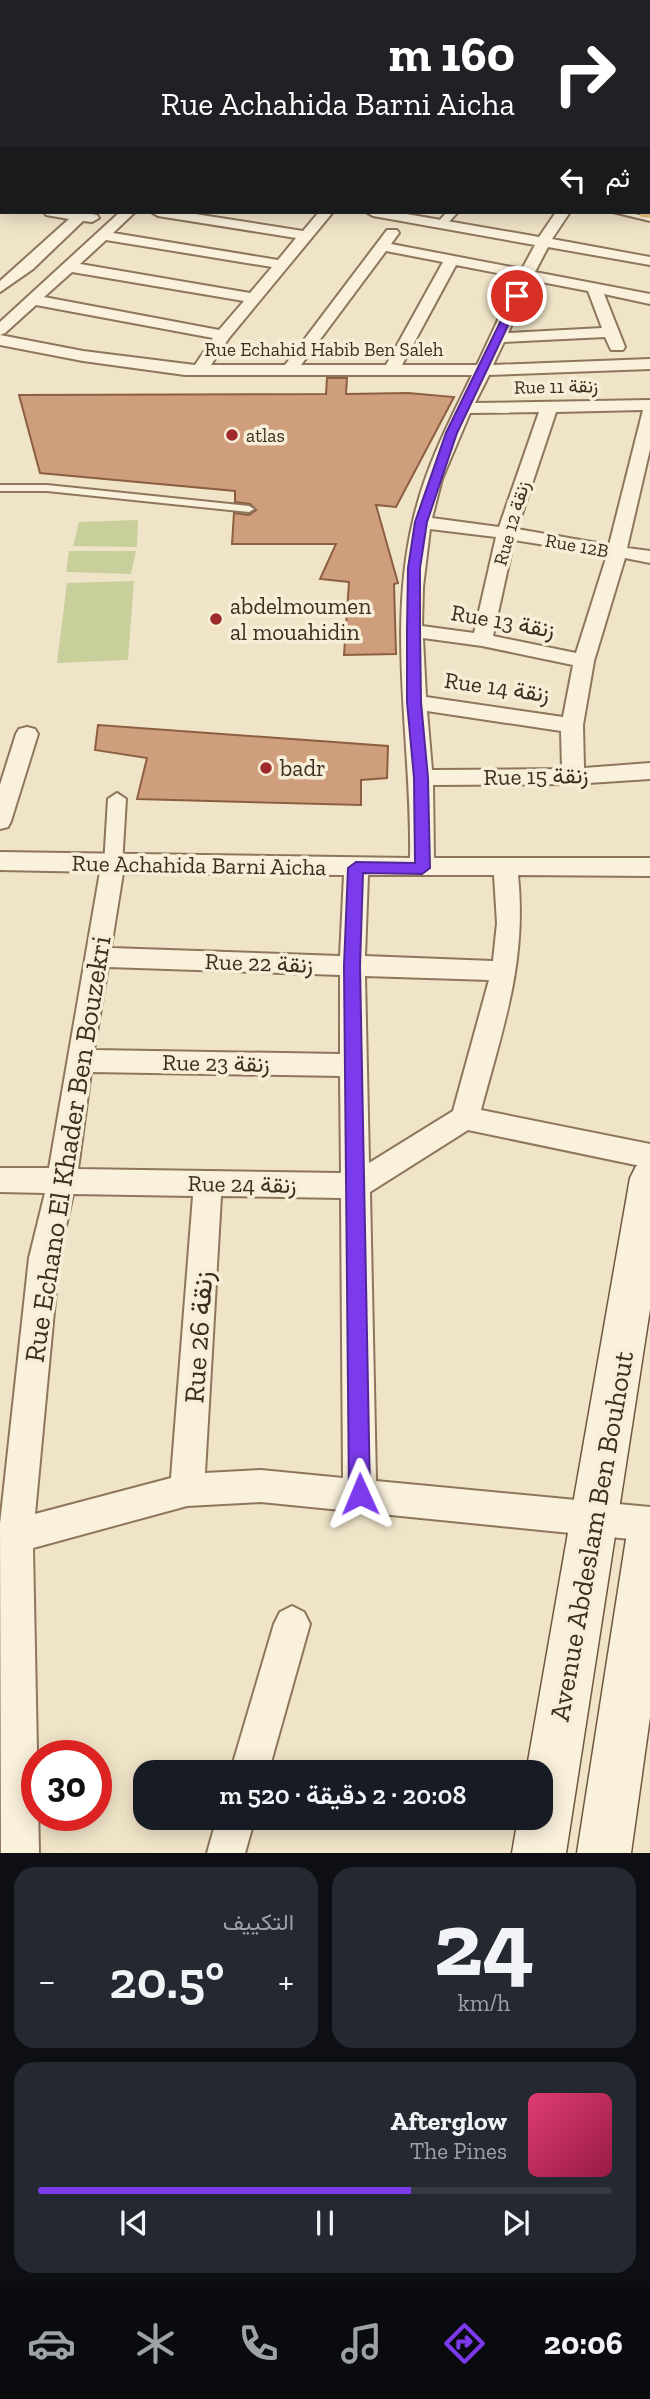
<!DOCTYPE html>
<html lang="ar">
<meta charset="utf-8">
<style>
body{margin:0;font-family:"Zilla Slab",Vazirmatn,serif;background:#242831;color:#f1f3f6;direction:rtl;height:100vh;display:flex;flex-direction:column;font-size:26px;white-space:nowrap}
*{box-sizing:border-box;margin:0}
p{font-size:23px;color:#9ea1a6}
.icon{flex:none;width:38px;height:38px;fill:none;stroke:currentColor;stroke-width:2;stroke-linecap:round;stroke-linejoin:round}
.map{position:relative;height:1853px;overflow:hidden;direction:ltr}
.drawer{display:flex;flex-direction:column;gap:14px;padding:14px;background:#0d0f14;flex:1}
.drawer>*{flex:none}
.top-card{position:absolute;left:0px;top:0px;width:651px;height:214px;box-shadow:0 4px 18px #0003;direction:rtl;background:#202124;color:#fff;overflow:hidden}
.speed{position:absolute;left:21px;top:1740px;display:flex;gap:14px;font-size:35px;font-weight:700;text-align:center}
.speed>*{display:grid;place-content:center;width:91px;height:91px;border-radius:50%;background:#171b24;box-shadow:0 4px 18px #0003;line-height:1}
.speed .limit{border:10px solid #d22;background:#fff;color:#111}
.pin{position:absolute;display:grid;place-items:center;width:60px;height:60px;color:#fff;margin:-30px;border:4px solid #fff;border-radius:50%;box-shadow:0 2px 7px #0007}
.me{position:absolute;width:77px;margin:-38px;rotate:359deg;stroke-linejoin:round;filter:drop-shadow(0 0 5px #0008)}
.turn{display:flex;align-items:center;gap:24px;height:147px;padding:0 21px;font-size:32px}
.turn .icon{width:91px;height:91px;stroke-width:2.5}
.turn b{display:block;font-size:49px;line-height:60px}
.then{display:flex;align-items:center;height:66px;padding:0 21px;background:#0003;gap:14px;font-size:26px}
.big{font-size:52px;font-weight:600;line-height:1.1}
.drawer .tile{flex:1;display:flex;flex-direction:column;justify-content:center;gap:10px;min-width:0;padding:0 24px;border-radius:21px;background:#242831}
.drawer .dial{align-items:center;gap:0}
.dial b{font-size:91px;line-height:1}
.song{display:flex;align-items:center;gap:21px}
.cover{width:84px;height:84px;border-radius:10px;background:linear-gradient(135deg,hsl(340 70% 55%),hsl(340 70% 35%))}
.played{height:7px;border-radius:4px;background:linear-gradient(90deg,#7c3aed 65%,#363941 65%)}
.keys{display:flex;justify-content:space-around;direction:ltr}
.heat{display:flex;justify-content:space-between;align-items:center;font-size:38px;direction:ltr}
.drawer .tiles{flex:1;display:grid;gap:14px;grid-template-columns:1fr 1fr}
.tile:last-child{grid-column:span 2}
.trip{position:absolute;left:133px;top:1760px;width:420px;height:70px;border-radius:21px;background:#171b24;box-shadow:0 4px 18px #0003;font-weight:600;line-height:70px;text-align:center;direction:rtl}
.dock{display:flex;height:112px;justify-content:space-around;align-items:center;background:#090b0e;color:#9ea1a6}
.dock .icon{width:49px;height:49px}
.dock .active{color:#7c3aed}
.dock b{font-size:32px;color:#f1f3f6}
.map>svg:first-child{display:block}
</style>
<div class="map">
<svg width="650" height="1853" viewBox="0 0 650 1853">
<rect width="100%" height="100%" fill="#f0e4c8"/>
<g fill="#c9cf9b">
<polygon points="138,520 137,547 73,546 79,522"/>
<polygon points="69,551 136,551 131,574 66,572"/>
<polygon points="134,581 128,660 57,663 67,583"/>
</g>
<g fill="#cf9f7d" stroke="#8d5f41" stroke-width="2">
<polygon points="327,378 347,378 346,394 408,393 454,397 396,507 376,505 398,583 394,584 396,654 344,655 349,582 320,579 336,544 232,544 234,513 249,515 256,510 250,504 235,502 235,491 40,473 19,395 326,394"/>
<polygon points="98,725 388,746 387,778 361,780 361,805 137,799 147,758 95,750"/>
</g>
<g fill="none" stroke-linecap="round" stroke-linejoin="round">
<defs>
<g id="service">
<polygon points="613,212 625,212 650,217 650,221"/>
<polygon points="0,485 47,485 249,506 254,509 249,512 47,491 0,491"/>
</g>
<g id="pedestrian">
<polygon points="447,212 458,212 446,225 438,225 437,223"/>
<polygon points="117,793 126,799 122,865 120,870 106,870 104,865 108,799"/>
</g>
<g id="minor">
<polygon points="26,0 37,0 25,2"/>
<polygon points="52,0 74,0 75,2 53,2"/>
<polygon points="147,0 164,0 146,2"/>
<polygon points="207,0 222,0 223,2 208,2"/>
<polygon points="260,0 276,0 259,2"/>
<polygon points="352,0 368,0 351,2"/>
<polygon points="376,0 389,0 376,2"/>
<polygon points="432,0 446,0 431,2"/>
<polygon points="500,0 513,0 499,2"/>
<polygon points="564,0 574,0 563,2"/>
<rect x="649" y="6" width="1" height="6"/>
<polygon points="0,18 2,18 0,25"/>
<polygon points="649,35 650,35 649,42"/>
<polygon points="0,65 2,65 0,72"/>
<rect x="649" y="65" width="1" height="6"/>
<rect x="0" y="83" width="2" height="8"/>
<polygon points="2,127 2,135 0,136 0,128"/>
<rect x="649" y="171" width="1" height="8"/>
<polygon points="2,176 2,185 0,185 0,177"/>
<rect x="0" y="199" width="2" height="8"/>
<polygon points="44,212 80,212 97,215 99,218 92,222 83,221 33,269 0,292 0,281 69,219 46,215"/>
<path d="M 120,212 L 135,212 L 113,233 L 278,260 L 296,238 L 158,216 L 151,212 L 182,212 L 303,231 L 319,212 L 333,212 L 229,338 L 211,365 L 285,365 L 387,230 L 397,230 L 399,233 L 391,244 L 522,269 L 535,245 L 373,216 L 366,212 L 395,212 L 539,237 L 556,212 L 570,212 L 552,239 L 650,257 L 650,265 L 548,247 L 535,272 L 650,294 L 650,304 L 604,294 L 625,347 L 623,350 L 611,350 L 605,337 L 504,342 L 493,365 L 650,359 L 650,369 L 489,375 L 475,403 L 650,400 L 650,449 L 627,548 L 650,551 L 650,563 L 625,558 L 594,661 L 583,725 L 584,768 L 650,763 L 650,779 L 573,784 L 433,785 L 434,858 L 650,858 L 650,876 L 518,875 C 527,962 503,1027 481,1110 L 650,1144 L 650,1168 L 468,1130 L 370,1192 L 376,1481 L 650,1507 L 650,1541 L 261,1502 L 187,1506 L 33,1548 L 39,1853 L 1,1853 L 0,1524 L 29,1258 L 45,1193 L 0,1192 L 0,1168 L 49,1168 L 100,872 L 0,870 L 0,852 L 410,858 C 412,746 387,631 413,521 C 425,468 449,422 472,375 L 185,375 L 83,361 L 0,345 L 0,335 L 83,351 L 195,365 L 213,338 L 36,305 L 5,333 L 0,335 L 0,322 ZM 106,240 L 272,267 L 250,293 L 80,264 ZM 386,251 L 443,262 L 386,365 L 301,365 ZM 456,265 L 518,277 L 477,365 L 402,365 ZM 72,272 L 244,301 L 219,330 L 44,297 ZM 531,280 L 588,291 L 602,328 L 508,333 ZM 643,410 L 609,545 L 517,529 L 556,412 ZM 539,412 L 499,527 L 432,518 L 442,479 L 470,413 ZM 430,529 L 496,537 L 474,633 L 422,626 L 423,587 ZM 514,540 L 607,555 L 576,653 L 493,636 ZM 423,638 L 482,646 L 573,665 L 563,717 L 426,697 ZM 427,711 L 561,731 L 562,769 L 432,770 ZM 123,873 L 344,875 L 340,956 L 111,948 ZM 368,875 L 494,875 L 497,923 L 493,961 L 365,956 ZM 108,967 L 340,975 L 340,1054 L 94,1050 ZM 365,976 L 489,980 L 453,1111 L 369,1163 ZM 91,1072 L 340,1076 L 341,1173 L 78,1169 ZM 73,1194 L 193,1196 L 171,1478 L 35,1514 L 59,1258 ZM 221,1196 L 341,1198 L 343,1478 L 261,1470 L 205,1473 Z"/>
<polygon points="27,727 35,729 38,734 11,821 8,827 0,829 0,785 16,734 19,729"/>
<polygon points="292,1606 304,1612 310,1624 268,1773 230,1773 274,1624 280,1612"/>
<polygon points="217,1818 255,1818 245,1853 207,1853"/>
</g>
<g id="secondary">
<polygon points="650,1160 650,1309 566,1853 512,1853 518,1818 541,1818 541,1773 526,1773 630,1178 636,1166"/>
<polygon points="650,1515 650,1717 631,1853 577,1853 626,1539 633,1522"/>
</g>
<g id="trunk">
<rect x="0" y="89" width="2" height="12"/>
<polygon points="650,206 650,218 641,217 638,212 649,212"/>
</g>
</defs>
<use href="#service" stroke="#8d765c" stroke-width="4"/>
<use href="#pedestrian" stroke="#8d765c" stroke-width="4"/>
<use href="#minor" stroke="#8d765c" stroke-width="4"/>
<use href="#secondary" stroke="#6f573f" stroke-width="3"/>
<use href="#trunk" stroke="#5b4430" stroke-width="4"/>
<use href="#service" fill="#faf1dc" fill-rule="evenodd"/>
<use href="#pedestrian" fill="#faf1dc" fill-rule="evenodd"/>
<use href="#minor" fill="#faf1dc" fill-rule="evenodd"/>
<use href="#secondary" fill="#faf1dc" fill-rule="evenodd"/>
<use href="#trunk" fill="#eabe7c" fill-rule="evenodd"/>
</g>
<polygon fill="#7c3aed" stroke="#51269a" stroke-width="2" points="517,293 522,296 457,433 427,522 420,568 420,631 421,702 428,778 430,868 422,874 363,873 360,966 370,1494 367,1502 360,1505 352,1502 349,1494 344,966 348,868 356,862 415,863 414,778 407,702 407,631 408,568 415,522 446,433 513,296"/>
<g fill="#9e2a2b" stroke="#f7eed8" stroke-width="2.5">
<circle cx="232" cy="435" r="7"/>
<circle cx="216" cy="619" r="7"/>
<circle cx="266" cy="768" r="7"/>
</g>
<g text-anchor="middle" stroke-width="7" stroke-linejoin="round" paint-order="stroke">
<g font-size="19" fill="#3d2e20" stroke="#f7eed8">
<text x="324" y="356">Rue Echahid Habib Ben Saleh</text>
<text transform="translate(556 386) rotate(-1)" y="7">Rue 11 زنقة</text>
<text transform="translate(511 523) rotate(-74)" y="7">Rue 12 زنقة</text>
<text transform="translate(577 545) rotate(10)" y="7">Rue 12B</text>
</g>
<g font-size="19" fill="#3d2e20" stroke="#f7eed8" text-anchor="start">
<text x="246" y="442">atlas</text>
</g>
<g font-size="23" fill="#3d2e20" stroke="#f7eed8" text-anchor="start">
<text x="230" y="614">abdelmoumen<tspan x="230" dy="26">al mouahidin</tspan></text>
<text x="280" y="776">badr</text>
</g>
<g font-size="23" fill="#3d2e20" stroke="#f7eed8">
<text transform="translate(503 621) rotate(10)" y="8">Rue 13 زنقة</text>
<text transform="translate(497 687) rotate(8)" y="8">Rue 14 زنقة</text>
<text transform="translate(536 776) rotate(-1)" y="8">Rue 15 زنقة</text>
<text transform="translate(199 865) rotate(1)" y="8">Rue Achahida Barni Aicha</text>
<text transform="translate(259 963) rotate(2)" y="8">Rue 22 زنقة</text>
<text transform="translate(216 1063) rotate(1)" y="8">Rue 23 زنقة</text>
<text transform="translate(242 1184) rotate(1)" y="8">Rue 24 زنقة</text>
</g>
<g font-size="28" fill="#3d2e20" stroke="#f7eed8">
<text transform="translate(67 1149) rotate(-81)" y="10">Rue Echano El Khader Ben Bouzekri</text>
<text transform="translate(198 1337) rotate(-86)" y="10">Rue 26 زنقة</text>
<text transform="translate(591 1536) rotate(-80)" y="10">Avenue Abdeslam Ben Bouhout</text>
</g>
</g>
</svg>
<div class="speed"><div class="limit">30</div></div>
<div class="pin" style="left:517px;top:296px;background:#d93025"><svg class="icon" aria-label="arrive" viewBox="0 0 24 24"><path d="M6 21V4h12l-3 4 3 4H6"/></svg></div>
<svg class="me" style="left:360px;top:1494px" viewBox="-20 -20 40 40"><path d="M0-17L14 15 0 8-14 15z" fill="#7c3aed" stroke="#fff" stroke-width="4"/></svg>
<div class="trip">20:08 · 2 دقيقة · 520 m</div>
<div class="top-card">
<div class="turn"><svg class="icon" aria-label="right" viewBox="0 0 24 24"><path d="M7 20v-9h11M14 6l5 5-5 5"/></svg><div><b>160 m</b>Rue Achahida Barni Aicha</div></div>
<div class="then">ثم<svg class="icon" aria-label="left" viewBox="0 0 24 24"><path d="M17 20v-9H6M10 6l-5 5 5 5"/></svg></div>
</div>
</div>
<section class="drawer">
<div class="tiles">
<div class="tile dial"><b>24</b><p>km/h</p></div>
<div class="tile"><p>التكييف</p>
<div class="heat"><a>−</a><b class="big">20.5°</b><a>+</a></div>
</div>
<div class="tile">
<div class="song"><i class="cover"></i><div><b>Afterglow</b><p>The Pines</p></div></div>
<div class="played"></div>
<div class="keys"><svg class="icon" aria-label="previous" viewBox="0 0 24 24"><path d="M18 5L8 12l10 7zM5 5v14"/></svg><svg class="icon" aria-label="pause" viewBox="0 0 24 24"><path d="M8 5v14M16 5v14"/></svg><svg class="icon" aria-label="next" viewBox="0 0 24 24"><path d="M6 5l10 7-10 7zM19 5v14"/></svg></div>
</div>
</div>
</section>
<nav class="dock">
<b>20:06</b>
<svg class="icon active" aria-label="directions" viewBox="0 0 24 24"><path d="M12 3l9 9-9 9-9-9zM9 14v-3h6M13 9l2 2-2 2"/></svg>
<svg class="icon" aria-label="music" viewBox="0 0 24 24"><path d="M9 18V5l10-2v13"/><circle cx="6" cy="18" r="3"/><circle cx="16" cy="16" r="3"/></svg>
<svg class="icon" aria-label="phone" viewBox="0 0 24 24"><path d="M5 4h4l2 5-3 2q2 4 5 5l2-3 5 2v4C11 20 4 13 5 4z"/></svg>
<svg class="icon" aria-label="climate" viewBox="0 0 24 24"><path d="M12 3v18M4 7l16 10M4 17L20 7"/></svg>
<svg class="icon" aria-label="car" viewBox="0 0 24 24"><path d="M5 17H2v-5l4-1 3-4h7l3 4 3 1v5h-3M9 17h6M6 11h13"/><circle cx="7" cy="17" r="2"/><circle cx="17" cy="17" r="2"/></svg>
</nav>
